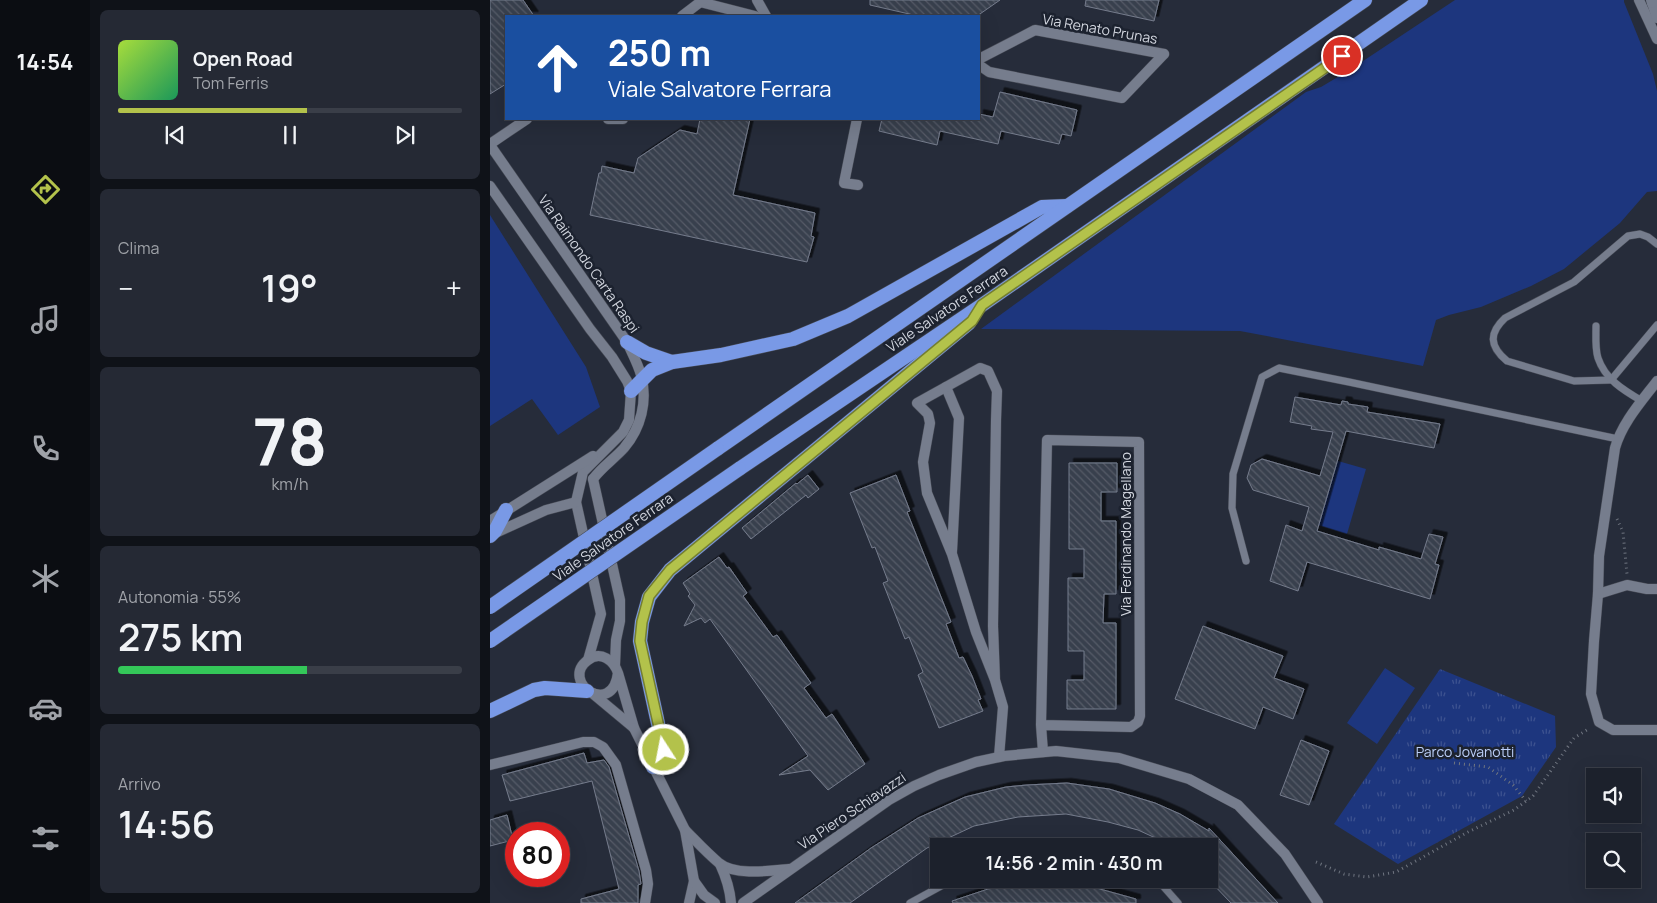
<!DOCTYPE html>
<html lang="it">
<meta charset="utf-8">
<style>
body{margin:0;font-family:Manrope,sans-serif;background:#252934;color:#f1f3f6;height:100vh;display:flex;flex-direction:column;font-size:19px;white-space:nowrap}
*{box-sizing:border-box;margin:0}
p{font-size:16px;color:#a0a3a9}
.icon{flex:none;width:28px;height:28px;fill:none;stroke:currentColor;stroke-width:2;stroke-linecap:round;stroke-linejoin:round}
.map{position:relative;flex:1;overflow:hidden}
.side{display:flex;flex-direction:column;gap:10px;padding:10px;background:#0f1218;width:400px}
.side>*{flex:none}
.guide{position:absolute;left:15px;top:15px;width:475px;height:105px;border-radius:0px;box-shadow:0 5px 20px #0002,0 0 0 1px #3a3e48;background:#1a4fa0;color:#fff;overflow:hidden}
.controls{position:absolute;left:1096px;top:768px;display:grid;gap:10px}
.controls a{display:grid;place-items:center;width:55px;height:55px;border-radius:0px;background:#1c212c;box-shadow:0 5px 20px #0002,0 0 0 1px #3a3e48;font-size:25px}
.speed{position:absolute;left:15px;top:822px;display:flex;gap:10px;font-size:25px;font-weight:700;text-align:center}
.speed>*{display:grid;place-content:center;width:65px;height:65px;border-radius:50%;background:#1c212c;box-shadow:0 5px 20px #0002,0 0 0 1px #3a3e48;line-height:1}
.speed .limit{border:8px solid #d22;background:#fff;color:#111}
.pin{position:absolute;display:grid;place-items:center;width:42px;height:42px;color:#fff;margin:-21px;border:2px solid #fff;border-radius:50%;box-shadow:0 1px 5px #0007}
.me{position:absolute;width:55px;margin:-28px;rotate:349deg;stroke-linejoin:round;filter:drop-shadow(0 0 4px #0008)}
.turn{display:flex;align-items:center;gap:18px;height:105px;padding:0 20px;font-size:22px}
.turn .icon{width:65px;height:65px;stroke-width:2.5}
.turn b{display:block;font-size:35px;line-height:42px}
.big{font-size:38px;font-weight:600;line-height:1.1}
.side .tile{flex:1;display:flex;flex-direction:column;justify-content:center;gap:8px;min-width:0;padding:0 18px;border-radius:8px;background:#252934}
.side .dial{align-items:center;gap:0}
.dial b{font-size:65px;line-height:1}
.song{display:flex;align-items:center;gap:15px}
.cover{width:60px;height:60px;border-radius:8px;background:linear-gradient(135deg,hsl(80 70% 55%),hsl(150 70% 35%))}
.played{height:5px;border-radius:2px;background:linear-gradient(90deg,#b3c24b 55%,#3a3e48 55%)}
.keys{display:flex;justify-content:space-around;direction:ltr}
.heat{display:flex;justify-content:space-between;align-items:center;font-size:28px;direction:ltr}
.charge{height:8px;border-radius:4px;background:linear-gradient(90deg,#34c759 55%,#3a3e48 0)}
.trip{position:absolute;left:440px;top:838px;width:288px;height:50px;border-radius:0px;background:#1c212c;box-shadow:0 5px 20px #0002,0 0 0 1px #3a3e48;font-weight:600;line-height:50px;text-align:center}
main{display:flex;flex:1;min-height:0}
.tabs{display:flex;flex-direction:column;width:90px;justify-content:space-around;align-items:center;background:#0b0d12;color:#a0a3a9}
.tabs .icon{width:35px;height:35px}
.tabs .selected{color:#b3c24b}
.tabs b{font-size:22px;color:#f1f3f6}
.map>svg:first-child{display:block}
</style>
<main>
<nav class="tabs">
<b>14:54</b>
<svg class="icon selected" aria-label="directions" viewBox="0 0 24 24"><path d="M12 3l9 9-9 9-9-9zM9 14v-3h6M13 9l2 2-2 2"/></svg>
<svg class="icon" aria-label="music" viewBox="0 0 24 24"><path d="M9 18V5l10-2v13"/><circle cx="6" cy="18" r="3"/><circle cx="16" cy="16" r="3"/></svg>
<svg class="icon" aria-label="phone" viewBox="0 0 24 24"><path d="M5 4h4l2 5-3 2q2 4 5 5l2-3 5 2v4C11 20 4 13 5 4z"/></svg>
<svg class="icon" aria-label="climate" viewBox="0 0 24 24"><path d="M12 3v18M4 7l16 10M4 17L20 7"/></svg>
<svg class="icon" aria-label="car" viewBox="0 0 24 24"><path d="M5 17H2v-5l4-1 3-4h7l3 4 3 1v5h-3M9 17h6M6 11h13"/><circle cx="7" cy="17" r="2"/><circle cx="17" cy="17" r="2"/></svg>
<svg class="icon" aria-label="filters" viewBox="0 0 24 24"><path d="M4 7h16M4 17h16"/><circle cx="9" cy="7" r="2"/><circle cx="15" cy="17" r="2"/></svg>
</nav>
<section class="side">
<div class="tile">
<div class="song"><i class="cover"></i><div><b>Open Road</b><p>Tom Ferris</p></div></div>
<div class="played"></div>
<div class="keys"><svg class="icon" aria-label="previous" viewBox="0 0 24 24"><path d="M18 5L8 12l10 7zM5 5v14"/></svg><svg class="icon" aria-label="pause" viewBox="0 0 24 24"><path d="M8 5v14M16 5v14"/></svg><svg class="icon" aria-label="next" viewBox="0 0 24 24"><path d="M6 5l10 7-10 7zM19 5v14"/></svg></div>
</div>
<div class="tile"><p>Clima</p>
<div class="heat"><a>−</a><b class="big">19°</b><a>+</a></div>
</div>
<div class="tile dial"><b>78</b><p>km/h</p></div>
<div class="tile"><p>Autonomia · 55%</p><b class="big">275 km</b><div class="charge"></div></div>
<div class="tile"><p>Arrivo</p><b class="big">14:56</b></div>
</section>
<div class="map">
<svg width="1167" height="903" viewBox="0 0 1167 903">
<defs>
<pattern id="park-tufts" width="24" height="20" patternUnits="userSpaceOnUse" patternTransform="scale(1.25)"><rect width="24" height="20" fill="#1d367e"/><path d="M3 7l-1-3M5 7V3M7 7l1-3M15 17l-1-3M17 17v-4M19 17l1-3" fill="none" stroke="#3d5290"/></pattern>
<pattern id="building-back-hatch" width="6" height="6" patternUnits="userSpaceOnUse" patternTransform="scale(1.25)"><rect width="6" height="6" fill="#39404e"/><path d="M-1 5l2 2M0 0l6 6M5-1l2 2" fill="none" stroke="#555b67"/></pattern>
<filter id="shadow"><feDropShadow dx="4.5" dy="-4.5" stdDeviation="0" flood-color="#0009"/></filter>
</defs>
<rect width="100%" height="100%" fill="#262c3a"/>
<g fill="#1d367e">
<polygon points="965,0 1134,0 1134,2 1163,74 1167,91 1167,191 1157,192 1130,223 1074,269 1041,286 991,307 959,315 946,320 933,366 750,331 491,329 816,92 831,87 858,71"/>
<polygon points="0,215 96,367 110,407 68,435 42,399 0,426"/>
<polygon points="848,461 876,469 857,534 828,525"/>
<polygon points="895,668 925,688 887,744 857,723"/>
</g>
<polygon fill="url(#park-tufts)" points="950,669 1065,716 1066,747 1032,796 908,864 844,824"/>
<g fill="url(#building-back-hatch)" stroke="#757c8c" filter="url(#shadow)">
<polygon points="0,0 33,0 44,16 16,16 16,84 0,94"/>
<polygon points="380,0 510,0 487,16 428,16 380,5"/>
<polygon points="596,0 669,0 664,21 595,6"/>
<polygon points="510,92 587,110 581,136 572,134 569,144 511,131 508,144 450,131 447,145 389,131 392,119 489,119 489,114 503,117"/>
<polygon points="210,119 260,119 243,195 325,213 321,236 324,237 317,262 100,215 109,173 111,173 112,166 144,173 148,158 190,130 207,134"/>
<polygon points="805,397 851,405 852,401 858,402 858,404 878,407 877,412 950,424 944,448 856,431 827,531 889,550 889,547 931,559 939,534 953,537 945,564 949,565 940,599 817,562 808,591 780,581 796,525 812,531 819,507 763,490 757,478 761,465 772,459 830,476 843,432 821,429 822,426 800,422"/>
<polygon points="579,463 627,463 627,492 611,492 611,521 626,521 626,594 614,594 613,623 626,623 626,709 577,709 577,680 594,680 594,651 578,651 578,578 594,578 594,549 579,549"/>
<polygon points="318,475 329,489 318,498 316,495 261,539 252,528 306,483 307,484"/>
<polygon points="406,475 420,511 417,512 461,622 456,624 469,658 473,657 482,676 491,699 488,700 493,711 449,728 428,675 433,672 419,637 415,639 393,583 398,581 385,547 382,548 360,493"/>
<polygon points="229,557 237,568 239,567 257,593 253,596 283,637 287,635 321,683 314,688 336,718 342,714 375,764 338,790 320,770 289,775 318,756 220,619 215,623 211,618 194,626 205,605 198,596 200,594 193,583"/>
<polygon points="713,626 793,656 784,678 814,689 803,719 773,707 765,729 685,699"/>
<polygon points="811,740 839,751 819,805 790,795"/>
<polygon points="94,753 97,763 114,760 119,767 149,871 151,884 148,885 148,903 91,903 91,899 129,889 102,781 20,801 12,775"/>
<polygon points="577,783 619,789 665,803 690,814 719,831 719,828 788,903 741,903 719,880 719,846 683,846 648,830 618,822 576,814 528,817 484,826 437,848 360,903 305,903 381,848 428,818 475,797 516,787 537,785"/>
<polygon points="17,815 23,840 0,846 0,820"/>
<polygon points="563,880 592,884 646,899 646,903 463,903 462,901 501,888 536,881"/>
</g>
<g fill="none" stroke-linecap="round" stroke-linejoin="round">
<defs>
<g id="service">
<path d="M 1167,244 L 1158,237 L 1150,234 L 1138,236 L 1084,282 L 1015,318 C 999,333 999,346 1017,361 L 1084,381 L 1121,380 L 1167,325"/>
<path d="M 1106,326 C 1106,336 1105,349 1108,358 C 1115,379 1133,390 1152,401"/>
<polyline points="756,561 742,508 743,474 772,377 789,368 859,382 1128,439"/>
<polyline points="661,879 673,886 688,903"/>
<polyline points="420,903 464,879"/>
</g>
<g id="minor">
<polyline points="267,0 276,16"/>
<polyline points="1149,0 1167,39"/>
<polyline points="1161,0 1167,18"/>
<polyline points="210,2 265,16"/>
<polyline points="192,16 213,0"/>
<polyline points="489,59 545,30 674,54"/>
<polyline points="489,65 499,72 632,98 674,54"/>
<polyline points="118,119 133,119"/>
<polyline points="367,119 354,183 368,185"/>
<polyline points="0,144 37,119"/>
<path d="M 0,145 L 137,342 C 142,353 148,364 151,375 C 158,401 151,428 134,448 C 124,459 112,467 103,479"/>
<polyline points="0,186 100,329 122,357 137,381 141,391 139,420 133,432 93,472 86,502 111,614 98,660"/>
<path d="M 1167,381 C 1151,402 1132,423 1125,448 L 1109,556 L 1108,594 L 1104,641 L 1101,694 L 1109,722 L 1123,730 L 1167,730"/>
<polyline points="456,387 469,418 462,551"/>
<polyline points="103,479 130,600 130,621 126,640 125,665"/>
<polyline points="0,521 103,456"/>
<polyline points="1,535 56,510 86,502"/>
<polyline points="1108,594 1137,585 1157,589 1167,589"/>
<polyline points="505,680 503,626 506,420 507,391 498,371 490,368 427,403 438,414 440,423 433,462 437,493 462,554 486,632 505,680 513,707 509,757"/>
<path d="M 102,693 L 144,728 L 128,673 C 124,661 111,650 98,660 C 69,681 122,719 128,673"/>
<polyline points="551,725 641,727 648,722 650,716 649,442 557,440 551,725 553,752"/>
<polyline points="144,728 195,830 204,881 199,903"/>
<polyline points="0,765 93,742 104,742 113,747 126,765 156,870 158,884 155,903"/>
<path d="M 195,830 C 206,841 217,853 229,863 C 245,876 279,871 299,869"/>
<path d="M 230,864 C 236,877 240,889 241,903"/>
<polyline points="204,881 214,895 225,903"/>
<polyline points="253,903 399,800 424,786 449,775 486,762 514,756 566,751 629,758 699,779 748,805 795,854 828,903"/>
</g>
<polyline id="tertiary" points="1162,3 1165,0"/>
<g id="trunk">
<polyline points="137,342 156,353 182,362"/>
<polyline points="141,391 162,370 182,362 231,355 303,339 358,316 552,207 577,206"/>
<polyline points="227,449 875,0"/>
<polyline points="249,469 492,305 931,0"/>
<polyline points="0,536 5,531 16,510"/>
<polyline points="0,711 44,690 55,688 97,691"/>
<polyline points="163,767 169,762 174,751 150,641 152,622 159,597 180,570 479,323"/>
</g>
</defs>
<use href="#service" stroke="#464a55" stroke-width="8"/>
<use href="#minor" stroke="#464a55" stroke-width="11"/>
<use href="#tertiary" stroke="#464a55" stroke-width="11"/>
<use href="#trunk" stroke="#464a55" stroke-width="15"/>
<g stroke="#707681" stroke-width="3" stroke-dasharray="1 4" stroke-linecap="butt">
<polyline points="1127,519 1133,532 1137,574"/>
<polyline points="964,763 998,767 1023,785 1036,801"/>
<polyline points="826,862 854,874 877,877 906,872 978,832 1024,810 1043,796 1084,738 1100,728"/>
</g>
<use href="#service" stroke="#767d8d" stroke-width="7"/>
<use href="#minor" stroke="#767d8d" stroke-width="10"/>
<use href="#tertiary" stroke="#767d8d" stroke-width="10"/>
<use href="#trunk" stroke="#7999e6" stroke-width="14"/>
<defs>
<g id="trunk-bridge">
<polyline points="0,607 227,449"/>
<polyline points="0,641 249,469"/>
</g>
</defs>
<use href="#trunk-bridge" stroke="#464a55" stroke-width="15" stroke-linecap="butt"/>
<use href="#trunk-bridge" stroke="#7999e6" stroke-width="14"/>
</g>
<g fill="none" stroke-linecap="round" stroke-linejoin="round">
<defs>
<polyline id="route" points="174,750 150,641 152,622 159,596 180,570 482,321 492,305 852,56"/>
</defs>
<use href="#route" stroke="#747e31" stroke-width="12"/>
<use href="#route" stroke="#b3c24b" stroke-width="9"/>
</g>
<g text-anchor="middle" stroke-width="5" stroke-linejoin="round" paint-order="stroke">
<g font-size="14" fill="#d2d6df" stroke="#1c222f">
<text transform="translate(610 29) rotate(10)" y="5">Via Renato Prunas</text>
<text transform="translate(99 264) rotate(55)" y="5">Via Raimondo Carta Raspi</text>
<text transform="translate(457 309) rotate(-34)" y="5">Viale Salvatore Ferrara</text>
<text transform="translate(636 534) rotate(-90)" y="5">Via Ferdinando Magellano</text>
<text transform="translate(123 537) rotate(-35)" y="5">Viale Salvatore Ferrara</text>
<text transform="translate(362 811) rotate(-34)" y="5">Via Piero Schiavazzi</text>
</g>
<g font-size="14" fill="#bbcff9" stroke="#1c222f">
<text x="975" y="757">Parco Jovanotti</text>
</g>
</g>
</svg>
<div class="controls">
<a><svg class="icon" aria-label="sound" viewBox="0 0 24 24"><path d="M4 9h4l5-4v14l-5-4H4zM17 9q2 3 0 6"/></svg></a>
<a><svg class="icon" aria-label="search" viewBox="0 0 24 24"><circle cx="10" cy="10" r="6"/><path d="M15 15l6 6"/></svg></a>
</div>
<div class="speed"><div class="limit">80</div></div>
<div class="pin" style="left:852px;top:56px;background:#d93025"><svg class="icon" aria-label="arrive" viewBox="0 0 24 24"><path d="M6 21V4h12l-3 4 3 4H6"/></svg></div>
<svg class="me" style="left:174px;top:750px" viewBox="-20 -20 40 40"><circle r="17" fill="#b3c24b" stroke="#fff" stroke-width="3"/><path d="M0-11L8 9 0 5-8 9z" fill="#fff"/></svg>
<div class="trip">14:56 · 2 min · 430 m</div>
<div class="guide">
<div class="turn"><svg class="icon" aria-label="ahead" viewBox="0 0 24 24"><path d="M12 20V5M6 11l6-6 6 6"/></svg><div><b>250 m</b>Viale Salvatore Ferrara</div></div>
</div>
</div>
</main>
